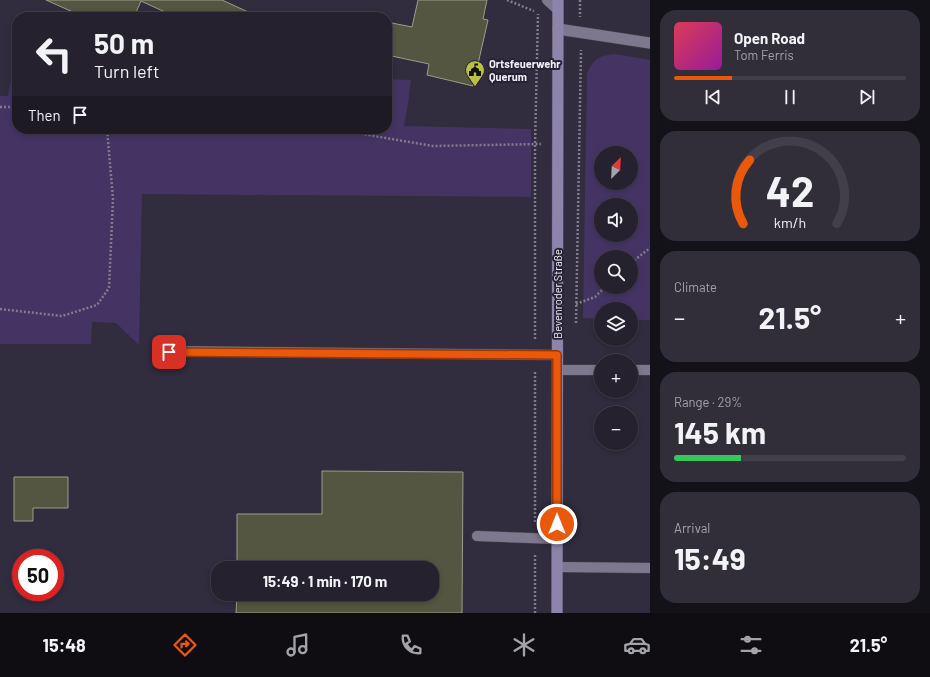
<!DOCTYPE html>
<meta charset="utf-8">
<style>
body{margin:0;font-family:Barlow,sans-serif;background:#312e3a;color:#f1f3f6;height:100vh;display:flex;flex-direction:column;font-size:15px;white-space:nowrap}
*{box-sizing:border-box;margin:0}
p{font-size:13px;color:#a3a3aa}
.icon{flex:none;width:22px;height:22px;fill:none;stroke:currentColor;stroke-width:2;stroke-linecap:round;stroke-linejoin:round}
.map{position:relative;flex:1;overflow:hidden}
.drawer{display:flex;flex-direction:column;gap:10px;padding:10px;background:#141219;width:280px}
.drawer>*{flex:none}
.top-card{position:absolute;left:12px;top:12px;width:380px;height:122px;border-radius:16px;box-shadow:0 2px 6px #0003,0 0 0 1px #423e4a;background:#25212e;color:#f1f3f6;overflow:hidden}
.needle{width:26px;rotate:24deg}
.fabs{position:absolute;left:594px;top:146px;display:grid;gap:8px}
.fabs a{display:grid;place-items:center;width:44px;height:44px;border-radius:50%;background:#25212e;box-shadow:0 2px 6px #0003,0 0 0 1px #423e4a;font-size:20px}
.speed{position:absolute;left:12px;top:549px;display:flex;gap:8px;font-size:20px;font-weight:700;text-align:center}
.speed>*{display:grid;place-content:center;width:52px;height:52px;border-radius:50%;background:#25212e;box-shadow:0 2px 6px #0003,0 0 0 1px #423e4a;line-height:1}
.speed .limit{border:6px solid #d22;background:#fff;color:#111}
.pin{position:absolute;display:grid;place-items:center;width:34px;height:34px;color:#fff;margin:-17px;border-radius:8px;box-shadow:0 2px 6px #0006}
.me{position:absolute;width:44px;margin:-22px;rotate:0deg;stroke-linejoin:round;filter:drop-shadow(0 0 3px #0008)}
.turn{display:flex;align-items:center;gap:14px;height:84px;padding:0 16px;font-size:18px}
.turn .icon{width:52px;height:52px;stroke-width:2.5}
.turn b{display:block;font-size:28px;line-height:34px}
.then{display:flex;align-items:center;height:38px;padding:0 16px;background:#0003;gap:8px;font-size:15px}
.big{font-size:30px;font-weight:700;line-height:1.1}
.drawer .card{flex:1;display:flex;flex-direction:column;justify-content:center;gap:6px;min-width:0;padding:0 14px;border-radius:16px;background:#312e3a}
.drawer .dial{align-items:center;gap:0}
.dial svg{height:104px;overflow:visible;fill:none;stroke:#423e4a;stroke-width:7;stroke-linecap:round;text-anchor:middle}
.dial text{fill:#f1f3f6;stroke:none}
.song{display:flex;align-items:center;gap:12px}
.cover{width:48px;height:48px;border-radius:6px;background:linear-gradient(135deg,hsl(350 70% 55%),hsl(300 70% 35%))}
.played{height:4px;border-radius:2px;background:linear-gradient(90deg,#ea580c 25%,#423e4a 25%)}
.keys{display:flex;justify-content:space-around;direction:ltr}
.heat{display:flex;justify-content:space-between;align-items:center;font-size:22px;direction:ltr}
.charge{height:6px;border-radius:3px;background:linear-gradient(90deg,#34c759 29%,#423e4a 0)}
.trip{position:absolute;left:211px;top:561px;width:228px;height:40px;border-radius:16px;background:#25212e;box-shadow:0 2px 6px #0003,0 0 0 1px #423e4a;font-weight:700;line-height:40px;text-align:center}
.tabs{display:flex;height:64px;justify-content:space-around;align-items:center;background:#0f0d12;color:#a3a3aa}
.tabs .icon{width:28px;height:28px}
.tabs .current{color:#ea580c}
.tabs b{font-size:18px;color:#f1f3f6}
main{display:flex;flex:1;min-height:0}
.map>svg:first-child{display:block}
</style>
<main>
<div class="map">
<svg width="650" height="613" viewBox="0 0 650 613">
<rect width="100%" height="100%" fill="#312c3e"/>
<g fill="#443464" fill-rule="evenodd">
<polygon points="17,48 17,129 387,129 387,79 411,80 408,104 404,126 531,129 531,197 142,194 139,345 116,323 92,322 91,344 0,344 0,96 8,96"/>
<path d="M 615,54 L 650,60 L 650,320 L 631,320 L 631,309 L 601,309 L 601,319 L 583,318 L 587,73 C 595,58 598,56 615,54 ZM 601,153 L 631,153 L 631,183 L 601,183 ZM 601,205 L 631,205 L 631,235 L 601,235 ZM 601,257 L 631,257 L 631,287 L 601,287 Z"/>
</g>
<g fill="#545641" stroke="#9c9e87">
<polygon points="46,0 222,0 259,17 176,17 141,1 134,17 84,17"/>
<polygon points="418,0 487,0 483,19 488,20 473,86 427,75 429,64 387,55 387,22 412,27"/>
<polygon points="322,471 463,472 462,613 236,613 237,594 432,594 432,568 237,568 237,514 322,514"/>
<polygon points="14,477 68,477 68,508 33,508 33,521 14,521"/>
</g>
<g fill="none" stroke-linecap="round" stroke-linejoin="round">
<defs>
<g id="service">
<polyline points="547,0 558,10"/>
<polyline points="169,351 557,355"/>
<polyline points="557,370 601,370"/>
<polyline points="631,370 650,370"/>
<polyline points="477,536 557,539"/>
<polyline points="557,567 650,568"/>
</g>
<polyline id="minor" points="558,29 650,43"/>
<polyline id="secondary" points="557,613 558,0"/>
</defs>
<use href="#service" stroke="#4d4857" stroke-width="11"/>
<use href="#minor" stroke="#4d4857" stroke-width="12"/>
<use href="#secondary" stroke="#4d4857" stroke-width="12"/>
<g stroke="#807c8c" stroke-width="2.5" stroke-dasharray="2 2" stroke-linecap="butt">
<polyline points="507,0 534,11"/>
<polyline points="580,0 580,17"/>
<polyline points="0,107 17,107"/>
<polyline points="333,129 433,146 541,144"/>
<polyline points="631,263 650,248"/>
<polyline points="576,304 595,297 605,287"/>
<polyline points="0,309 62,316 97,305 109,288 113,199 107,129"/>
<polyline points="576,323 581,50"/>
<polyline points="535,339 535,144 538,14"/>
<polyline points="535,372 535,523"/>
<polyline points="535,613 535,554"/>
</g>
<use href="#service" stroke="#7d788d" stroke-width="10"/>
<use href="#minor" stroke="#7d788d" stroke-width="11"/>
<use href="#secondary" stroke="#8e83ab" stroke-width="11"/>
</g>
<g fill="none" stroke-linecap="round" stroke-linejoin="round">
<defs>
<polyline id="route" points="169,352 557,355 557,524"/>
</defs>
<use href="#route" stroke="#983908" stroke-width="10"/>
<use href="#route" stroke="#ea580c" stroke-width="7"/>
</g>
<defs>
<symbol id="civic-pin" viewBox="-11 -11 22 30"><path d="M0 17L-7.5 6A9.5 9.5 0 1 1 7.5 6Z" fill="#b9c046" stroke="#272233"/><path d="M-.6-6.5H3V-4.5H.6V-3L4-1V1h2V6H-6V1h2V-1L-.6-3ZM-1.2 2.5V6h2.4V2.5Z" fill="#111"/></symbol>
</defs>
<g fill-rule="evenodd">
<use href="#civic-pin" x="464" y="59" width="22" height="30"/>
</g>
<g text-anchor="middle" stroke-width="4" stroke-linejoin="round" paint-order="stroke">
<g font-size="11" font-weight="bold" fill="#f1eefa" stroke="#272233" text-anchor="start">
<text x="489" y="68">Ortsfeuerwehr<tspan x="489" dy="13">Querum</tspan></text>
</g>
<g font-size="11" fill="#f1eefa" stroke="#272233">
<text transform="translate(558 294) rotate(-90)" y="4">Bevenroder Straße</text>
</g>
</g>
</svg>
<div class="fabs">
<a><svg class="needle" viewBox="-14 -14 28 28"><path d="M0-13l5 13h-10z" fill="#e53935"/><path d="M0 13l5-13h-10z" fill="#a3a3aa"/></svg></a>
<a><svg class="icon" aria-label="sound" viewBox="0 0 24 24"><path d="M4 9h4l5-4v14l-5-4H4zM17 9q2 3 0 6"/></svg></a>
<a><svg class="icon" aria-label="search" viewBox="0 0 24 24"><circle cx="10" cy="10" r="6"/><path d="M15 15l6 6"/></svg></a>
<a><svg class="icon" aria-label="layers" viewBox="0 0 24 24"><path d="M12 4l9 5-9 5-9-5zM3 14l9 5 9-5"/></svg></a>
<a>+</a>
<a>−</a>
</div>
<div class="speed"><div class="limit">50</div></div>
<div class="pin" style="left:169px;top:352px;background:#d93025"><svg class="icon" aria-label="arrive" viewBox="0 0 24 24"><path d="M6 21V4h12l-3 4 3 4H6"/></svg></div>
<svg class="me" style="left:557px;top:524px" viewBox="-20 -20 40 40"><circle r="17" fill="#ea580c" stroke="#fff" stroke-width="3"/><path d="M0-11L8 9 0 5-8 9z" fill="#fff"/></svg>
<div class="trip">15:49 · 1 min · 170 m</div>
<div class="top-card">
<div class="turn"><svg class="icon" aria-label="left" viewBox="0 0 24 24"><path d="M17 20v-9H6M10 6l-5 5 5 5"/></svg><div><b>50 m</b>Turn left</div></div>
<div class="then">Then<svg class="icon" aria-label="arrive" viewBox="0 0 24 24"><path d="M6 21V4h12l-3 4 3 4H6"/></svg></div>
</div>
</div>
<section class="drawer">
<div class="card">
<div class="song"><i class="cover"></i><div><b>Open Road</b><p>Tom Ferris</p></div></div>
<div class="played"></div>
<div class="keys"><svg class="icon" aria-label="previous" viewBox="0 0 24 24"><path d="M18 5L8 12l10 7zM5 5v14"/></svg><svg class="icon" aria-label="pause" viewBox="0 0 24 24"><path d="M8 5v14M16 5v14"/></svg><svg class="icon" aria-label="next" viewBox="0 0 24 24"><path d="M6 5l10 7-10 7zM19 5v14"/></svg></div>
</div>
<div class="card dial"><svg viewBox="0 0 100 80">
<path d="M14 69A42 42 0 1 1 86 69"/>
<path d="M14 69A42 42 0 0 1 19 20" stroke="#ea580c"/>
<text x="50" y="56" font-size="32" font-weight="700">42</text>
<text x="50" y="72" font-size="11">km/h</text>
</svg></div>
<div class="card"><p>Climate</p>
<div class="heat"><a>−</a><b class="big">21.5°</b><a>+</a></div>
</div>
<div class="card"><p>Range · 29%</p><b class="big">145 km</b><div class="charge"></div></div>
<div class="card"><p>Arrival</p><b class="big">15:49</b></div>
</section>
</main>
<nav class="tabs">
<b>15:48</b>
<svg class="icon current" aria-label="directions" viewBox="0 0 24 24"><path d="M12 3l9 9-9 9-9-9zM9 14v-3h6M13 9l2 2-2 2"/></svg>
<svg class="icon" aria-label="music" viewBox="0 0 24 24"><path d="M9 18V5l10-2v13"/><circle cx="6" cy="18" r="3"/><circle cx="16" cy="16" r="3"/></svg>
<svg class="icon" aria-label="phone" viewBox="0 0 24 24"><path d="M5 4h4l2 5-3 2q2 4 5 5l2-3 5 2v4C11 20 4 13 5 4z"/></svg>
<svg class="icon" aria-label="climate" viewBox="0 0 24 24"><path d="M12 3v18M4 7l16 10M4 17L20 7"/></svg>
<svg class="icon" aria-label="car" viewBox="0 0 24 24"><path d="M5 17H2v-5l4-1 3-4h7l3 4 3 1v5h-3M9 17h6M6 11h13"/><circle cx="7" cy="17" r="2"/><circle cx="17" cy="17" r="2"/></svg>
<svg class="icon" aria-label="filters" viewBox="0 0 24 24"><path d="M4 7h16M4 17h16"/><circle cx="9" cy="7" r="2"/><circle cx="15" cy="17" r="2"/></svg>
<b>21.5°</b>
</nav>
